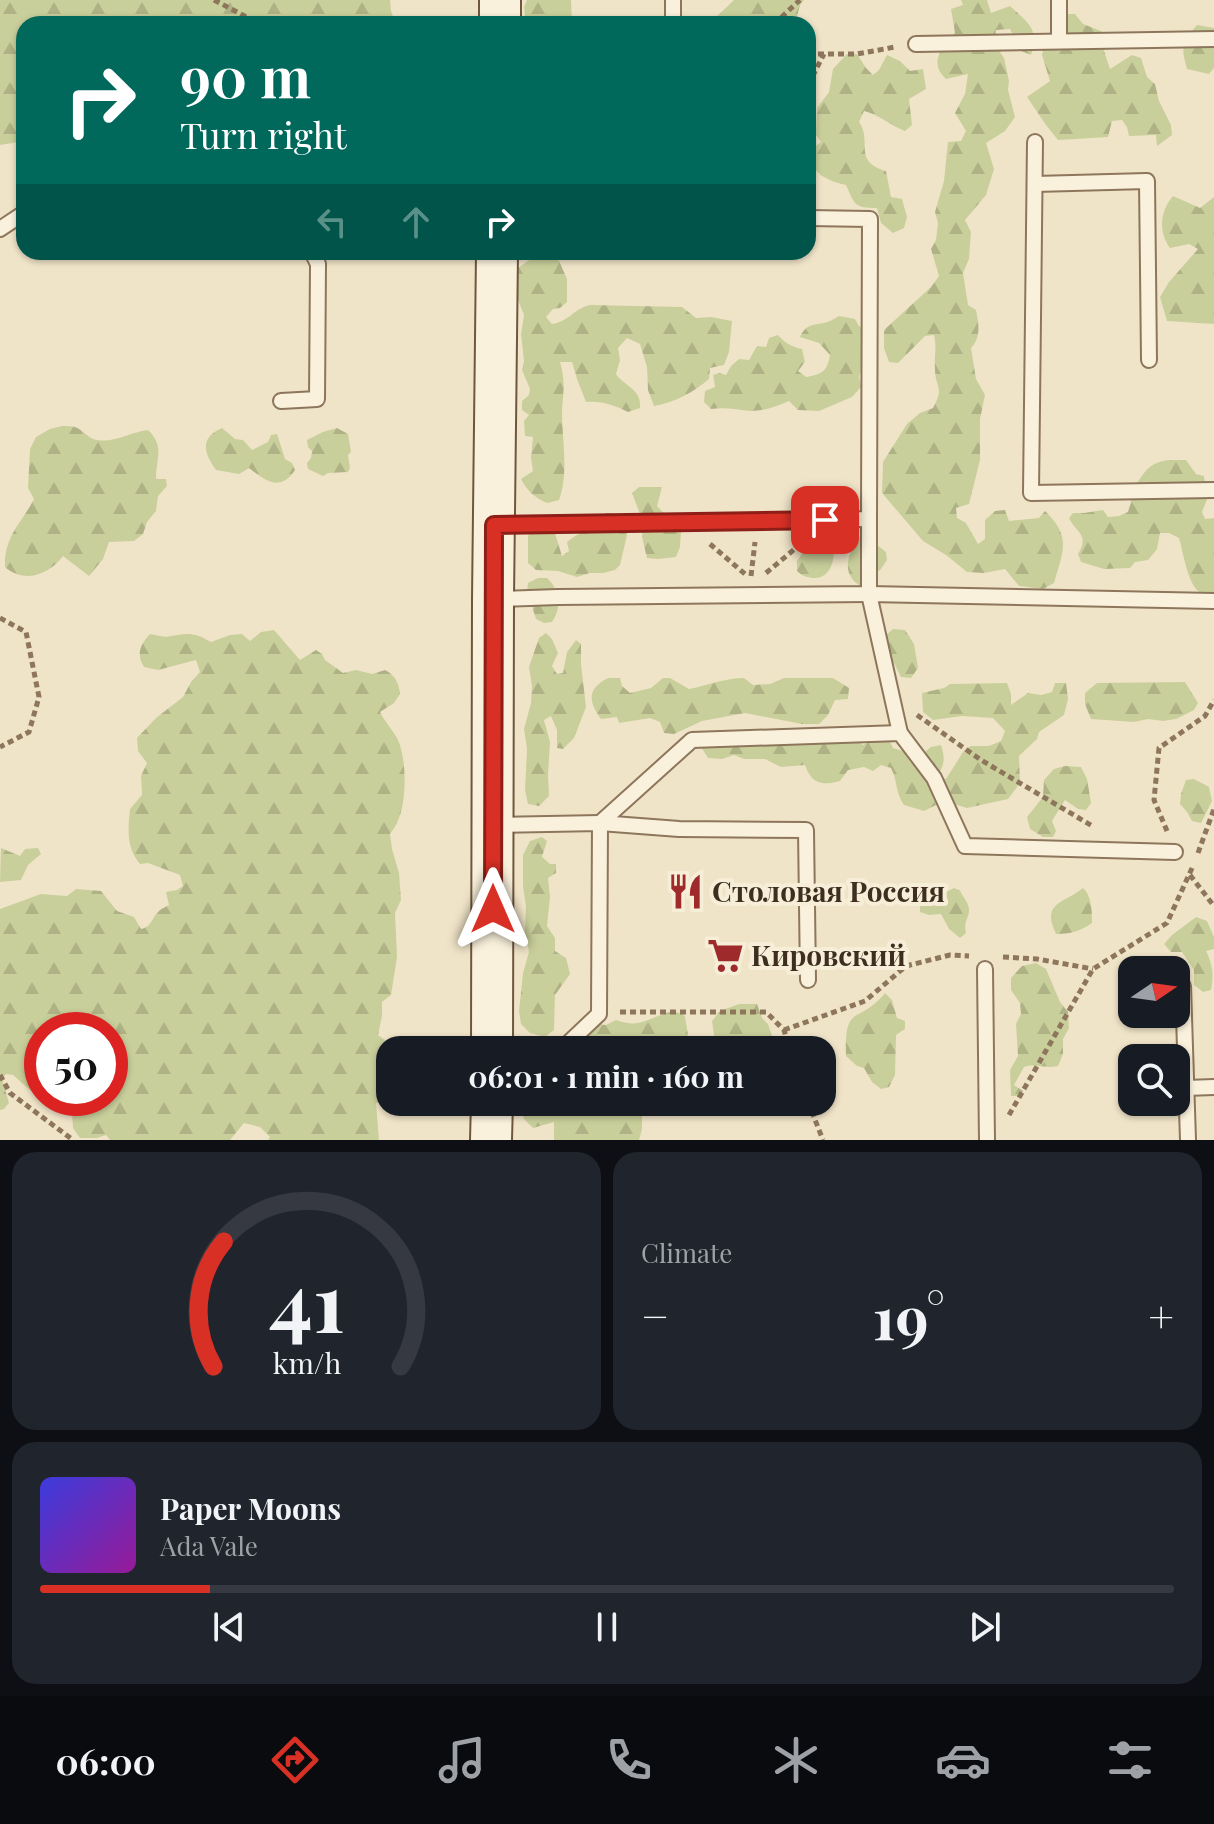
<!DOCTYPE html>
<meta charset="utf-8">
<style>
body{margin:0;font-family:"Playfair Display",serif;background:#20242c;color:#f1f3f6;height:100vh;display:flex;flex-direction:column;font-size:30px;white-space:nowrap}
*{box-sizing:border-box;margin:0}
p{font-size:26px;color:#9ea1a6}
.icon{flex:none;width:44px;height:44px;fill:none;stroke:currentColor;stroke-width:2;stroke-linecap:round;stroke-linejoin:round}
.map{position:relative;height:1140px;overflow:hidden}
.panel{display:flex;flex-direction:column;gap:12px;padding:12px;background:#0d0f14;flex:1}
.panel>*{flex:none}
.top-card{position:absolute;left:16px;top:16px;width:800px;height:244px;border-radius:24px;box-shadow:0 2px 6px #0004;background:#00695c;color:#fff;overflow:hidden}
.needle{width:52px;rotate:77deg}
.tools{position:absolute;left:1118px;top:956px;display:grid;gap:16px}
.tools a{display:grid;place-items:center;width:72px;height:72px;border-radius:16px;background:#171b24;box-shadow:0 2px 6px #0004;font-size:40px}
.speed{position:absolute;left:24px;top:1012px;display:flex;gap:16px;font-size:40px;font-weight:700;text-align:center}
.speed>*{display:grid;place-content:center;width:104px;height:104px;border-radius:50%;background:#171b24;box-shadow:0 2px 6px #0004;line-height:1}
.speed .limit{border:12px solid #d22;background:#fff;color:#111}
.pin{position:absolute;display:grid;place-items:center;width:68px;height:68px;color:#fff;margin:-34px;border-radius:16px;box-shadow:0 4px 12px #0006}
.me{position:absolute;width:88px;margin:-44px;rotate:0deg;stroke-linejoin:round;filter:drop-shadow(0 0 6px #0008)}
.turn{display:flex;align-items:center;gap:28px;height:168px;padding:0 32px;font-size:36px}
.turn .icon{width:104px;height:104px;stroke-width:2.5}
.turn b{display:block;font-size:56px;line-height:68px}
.lanes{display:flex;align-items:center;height:76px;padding:0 32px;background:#0003;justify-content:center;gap:40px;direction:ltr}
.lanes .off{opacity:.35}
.big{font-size:60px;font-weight:700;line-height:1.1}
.panel .widget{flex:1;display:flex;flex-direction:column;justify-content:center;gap:12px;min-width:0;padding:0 28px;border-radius:24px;background:#20242c}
.panel .dial{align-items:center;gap:0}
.dial svg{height:208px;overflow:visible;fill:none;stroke:#363941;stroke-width:7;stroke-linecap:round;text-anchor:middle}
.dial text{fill:#f1f3f6;stroke:none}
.song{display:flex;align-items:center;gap:24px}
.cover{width:96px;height:96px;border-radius:12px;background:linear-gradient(135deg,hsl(240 70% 55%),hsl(300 70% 35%))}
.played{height:8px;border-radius:4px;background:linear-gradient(90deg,#d93025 15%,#363941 15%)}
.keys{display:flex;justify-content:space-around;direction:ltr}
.heat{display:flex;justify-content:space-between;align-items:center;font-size:44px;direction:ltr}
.panel .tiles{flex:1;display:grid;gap:12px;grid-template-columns:1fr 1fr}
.widget:last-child{grid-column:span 2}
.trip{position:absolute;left:376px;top:1036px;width:460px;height:80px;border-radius:24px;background:#171b24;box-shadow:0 2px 6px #0004;font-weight:700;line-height:80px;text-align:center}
.menu{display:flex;height:128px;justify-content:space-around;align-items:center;background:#090b0e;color:#9ea1a6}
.menu .icon{width:56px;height:56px}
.menu .current{color:#d93025}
.menu b{font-size:36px;color:#f1f3f6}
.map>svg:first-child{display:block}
</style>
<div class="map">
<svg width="1214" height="1140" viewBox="0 0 1214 1140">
<defs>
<pattern id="forest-firs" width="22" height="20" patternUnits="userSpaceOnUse" patternTransform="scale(2)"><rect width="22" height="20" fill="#c9cf9b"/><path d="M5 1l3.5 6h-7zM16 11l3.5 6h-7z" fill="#aeb285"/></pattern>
</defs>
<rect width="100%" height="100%" fill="#f0e4c8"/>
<g fill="url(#forest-firs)">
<polygon points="0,0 390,0 391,11 395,22 394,24 24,24 24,141 0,145"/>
<polygon points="527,0 571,0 572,24 526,24 524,7"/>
<polygon points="734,0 804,0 800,5 795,24 709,24"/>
<path d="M 961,0 L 987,0 L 991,13 L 1010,6 C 1028,23 1040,29 1031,55 L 1021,51 L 1010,29 L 996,30 L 994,43 L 1004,58 L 1009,81 L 1008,90 L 1015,117 L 1005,131 L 986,143 L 994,169 L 986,195 L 965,220 L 971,232 L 969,259 L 963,273 L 968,305 L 976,310 C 979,324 981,338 971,348 L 976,379 L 985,395 L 980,419 L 980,460 L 969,504 L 956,508 L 957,518 L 966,523 L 978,544 L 985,539 L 985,520 L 995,511 L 1005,510 L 1009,521 L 1039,518 L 1045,511 C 1072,537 1063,551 1054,583 L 1043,589 L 1019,586 L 1005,569 L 984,573 L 967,572 L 946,555 L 923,541 L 882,493 L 883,462 L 907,424 L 920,413 L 933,408 C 945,386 935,388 935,369 C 934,357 937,347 934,335 L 925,336 L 898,363 L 889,362 L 884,348 L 884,330 L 931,287 L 939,276 L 931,249 L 936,240 L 938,223 L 935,212 L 944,181 L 948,142 L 961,141 L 966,131 L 955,113 L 965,94 L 968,74 L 946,79 C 928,62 942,48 955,33 L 951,9 L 963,5 Z"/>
<polygon points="1066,14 1075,14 1083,24 1101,31 1108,41 1104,51 1110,69 1132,55 1141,58 1147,77 1155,84 1159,101 1171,125 1172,135 1157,146 1156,135 1129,136 1127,127 1122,120 1112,121 1108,137 1058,140 1046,125 1027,97 1050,81 1042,55 1045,42 1052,33 1059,28"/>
<path d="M 1197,25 L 1214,28 L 1214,68 L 1209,74 L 1187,69 C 1181,47 1181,43 1197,25 Z"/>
<path d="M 847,54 L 857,54 L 866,68 L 873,75 L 879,70 L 887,55 L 900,61 L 910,71 L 923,69 L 926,89 L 909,99 L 912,125 L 905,131 C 889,125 880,115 864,111 L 859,122 C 873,142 852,161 886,171 L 891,197 L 902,199 L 907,217 L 904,228 L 893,233 L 881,223 L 877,208 C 854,208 855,205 846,185 C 835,183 816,176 812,164 C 810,160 811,155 811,150 L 821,142 L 816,135 L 817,108 L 829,92 L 833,69 Z"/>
<path d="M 1173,196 L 1200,208 L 1214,197 L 1214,324 L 1167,321 L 1160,297 L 1169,282 L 1198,249 L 1189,244 L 1170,248 C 1158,232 1160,211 1173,196 Z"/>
<path d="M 535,252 L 555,252 L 567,279 L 567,302 L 560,308 L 553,309 L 546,317 L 552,324 C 568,322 575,308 590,305 L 682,307 L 696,318 L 711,317 L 732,321 L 729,352 L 724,365 L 710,368 L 709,379 C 694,392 674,403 654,406 L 648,390 L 647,367 L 640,344 L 627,338 L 618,348 L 620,360 L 616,374 C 625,387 642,389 640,408 L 628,412 C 614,405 602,401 586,402 L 577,379 L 572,362 L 560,362 C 566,383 563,392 562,412 C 562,441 569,473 559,500 L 547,503 C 535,498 527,491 521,479 L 533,471 L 531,458 L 533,437 L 525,436 L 524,421 L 529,415 L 522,410 L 522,401 L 529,395 L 530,389 L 522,370 L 524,361 L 521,334 L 524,315 L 515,292 L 515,278 L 518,268 L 535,256 Z"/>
<path d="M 839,316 L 855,319 L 859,326 L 869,333 L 865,362 L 859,376 L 861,387 L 852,397 L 819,411 L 798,410 L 789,401 C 777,406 765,411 751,411 C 737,410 726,407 711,409 L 704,402 L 705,391 L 715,387 L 713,375 L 720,373 L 726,375 L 731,366 L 739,359 L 749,360 L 757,346 L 766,347 L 769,338 L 778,335 C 785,343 792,347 802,349 L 805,362 L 798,371 L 806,377 C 822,374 827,372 830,355 L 819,343 L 800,337 C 807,322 814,326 827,322 C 831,321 835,318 839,316 Z"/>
<path d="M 62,426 C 67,426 71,426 75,427 C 84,430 88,439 97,440 C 115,443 130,432 148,430 C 165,446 156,458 156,479 L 166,479 L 167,486 L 158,496 L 156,511 L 147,522 L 143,534 L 134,541 L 109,542 L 103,559 L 89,576 L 63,556 C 49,575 24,584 5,567 C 4,536 21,524 34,499 L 28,488 L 30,449 L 36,437 L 50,429 Z"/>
<path d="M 222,428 L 235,439 L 243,440 L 252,450 L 268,442 L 271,435 L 277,434 L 285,459 L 292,463 L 295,470 C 280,493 265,480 249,468 L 239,474 L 216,470 C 204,453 199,438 222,428 Z"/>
<polygon points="337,428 348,434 351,452 348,455 350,468 348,472 328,473 323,476 308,469 307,463 311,458 312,451 308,447 307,440 323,432"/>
<path d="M 1169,460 L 1186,460 L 1196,474 L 1204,476 C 1204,482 1207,486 1208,491 C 1209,498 1204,506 1202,512 L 1205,519 L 1214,518 L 1214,596 C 1211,596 1204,595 1201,593 C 1188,587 1183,551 1179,538 L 1169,533 L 1160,533 L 1157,549 L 1148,560 L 1135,562 L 1130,568 L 1104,569 L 1081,562 L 1078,554 C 1090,534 1076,533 1069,518 L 1073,513 L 1084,513 L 1103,510 L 1108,517 L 1119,516 L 1128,512 L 1131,502 L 1129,492 C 1146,476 1142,464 1169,460 Z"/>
<polygon points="639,487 662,487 657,506 681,531 680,547 676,557 658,559 647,558 642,537 643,522 632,493"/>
<path d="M 606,513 L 617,514 L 625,523 L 627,535 L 620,565 L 615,570 L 603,573 L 590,573 L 577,577 L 558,571 L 536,570 L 528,563 L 528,536 L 536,524 L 553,527 L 562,556 L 569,551 L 567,542 C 583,529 592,530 606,513 Z"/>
<path d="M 822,523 L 832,528 C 835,544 838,577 815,578 C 808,578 802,576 797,571 L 797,561 L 803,552 L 799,546 L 797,535 L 806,528 Z"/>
<path d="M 863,534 L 886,552 L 887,560 L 881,569 L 861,586 C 839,575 848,548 863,534 Z"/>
<path d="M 538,578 L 547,578 C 560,590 562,608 552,622 L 544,623 L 536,619 L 527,591 L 528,583 Z"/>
<polygon points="893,629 905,630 914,644 918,668 911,678 901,677 894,663 888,660 878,661 875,652 885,636"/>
<path d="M 274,630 L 300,660 L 316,650 L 322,654 L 325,660 L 343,673 L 356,670 L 372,674 L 385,670 C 395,675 399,683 400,694 L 394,703 L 380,712 C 385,722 393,730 398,740 C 407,760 407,803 397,823 C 395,827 392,831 390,834 L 392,849 L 399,873 L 401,900 L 395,913 L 397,957 L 391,995 L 382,1002 L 382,1016 L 378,1035 L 386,1041 L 392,1050 L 390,1050 L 390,1100 L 376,1103 L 379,1140 L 268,1140 L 270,1137 L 260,1127 L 244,1123 L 230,1140 L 110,1140 L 106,1135 L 97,1138 L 80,1138 L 73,1128 L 72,1113 L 50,1098 L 110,1098 L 110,1030 L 42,1030 L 42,1094 L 31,1091 L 13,1075 L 6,1074 L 2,1079 L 9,1103 L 4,1109 L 0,1110 L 0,909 L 41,894 L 67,896 L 76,889 L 101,891 L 117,911 L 134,917 L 141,929 C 153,926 151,918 159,911 C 162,908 166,907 169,905 L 166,892 L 177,890 L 183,886 L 180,875 L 148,863 L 140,864 C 126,847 128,830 130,809 L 142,795 L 141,776 L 147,763 L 138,751 L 137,738 L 156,718 L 183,697 L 191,682 L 200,672 L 196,660 L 158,670 L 144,667 C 136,654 140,645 150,634 C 156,635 164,638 171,636 C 189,633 194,632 211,642 L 230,635 L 242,634 L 250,641 L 261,632 Z"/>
<polygon points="546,633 552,639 558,653 552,666 557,674 563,673 567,652 576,640 581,644 581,664 586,707 574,738 563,749 557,748 557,730 551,716 544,720 550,742 548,775 549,796 539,806 528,804 525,790 527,749 524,729 531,703 532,686 529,667 539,638"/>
<path d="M 608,678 L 620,678 L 622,686 L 630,693 L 651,688 L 663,678 L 670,678 L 689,689 C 709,685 725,678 744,678 L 753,685 L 770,684 L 784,678 L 833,678 L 849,688 L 848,699 L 835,700 L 828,715 L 819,724 L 802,724 L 745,713 L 702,721 L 674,734 L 664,733 L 660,722 L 650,718 L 619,723 L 617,717 L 601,719 C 588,701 587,689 608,678 Z"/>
<polygon points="1185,682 1198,703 1194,710 1176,719 1163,721 1148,719 1134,722 1091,719 1085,704 1085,693 1097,683"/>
<path d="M 1007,683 L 1011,694 L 1011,705 L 1028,693 L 1041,695 L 1052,692 L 1055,683 L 1066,683 L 1068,699 L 1064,715 L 1039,732 L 1037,739 L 1019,756 L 1020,783 L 1008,799 L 967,808 L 954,804 L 945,791 L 940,793 L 938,804 L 924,811 L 904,805 C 895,792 898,782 891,768 L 881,765 L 873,771 L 864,767 L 848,770 L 840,781 C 821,786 812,784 805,765 L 781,767 L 765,759 L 744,759 L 734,755 L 722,759 L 708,758 L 701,747 L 707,739 L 855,738 L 863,745 L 873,740 L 889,739 L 893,748 L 903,751 L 911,763 L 931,747 L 941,745 C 945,757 945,764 938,775 L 946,779 L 965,749 L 971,746 L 989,746 L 1001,741 L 1005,731 L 993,718 L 962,716 L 933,720 L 923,712 L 922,693 L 944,688 L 950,684 Z"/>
<polygon points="1065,766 1081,767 1087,779 1091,803 1086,810 1078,809 1065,800 1052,821 1056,831 1053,837 1043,837 1030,829 1027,817 1043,797 1044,780 1054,769"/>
<polygon points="1194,779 1209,787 1212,801 1201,823 1192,821 1187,812 1180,804 1181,794 1186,780"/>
<polygon points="542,837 547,841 542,857 550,864 556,864 556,873 548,878 550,897 547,926 555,938 555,951 566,958 570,974 555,995 554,1030 545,1037 530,1033 521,1024 519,1011 523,973 529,952 525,931 526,906 523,887 523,855 530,841"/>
<polygon points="1,848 20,856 25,849 38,848 41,854 28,865 21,880 0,882"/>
<path d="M 924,887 L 928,890 L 931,895 L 936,897 L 954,888 C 963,892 958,888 963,896 C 977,916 962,915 966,933 L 960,938 L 949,929 L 941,914 L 929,915 L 920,912 L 920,894 Z"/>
<path d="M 1083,888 C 1092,896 1092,912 1092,923 C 1081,931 1070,934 1056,934 C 1041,902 1063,904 1083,888 Z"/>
<path d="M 1196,917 L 1207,921 L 1214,937 L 1214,949 L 1206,951 C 1213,965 1214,975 1211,990 L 1203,992 L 1194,985 L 1194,970 L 1182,952 L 1171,952 L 1164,944 L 1172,935 Z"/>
<path d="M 1036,963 L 1046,969 L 1060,1002 L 1068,1012 L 1069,1028 L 1063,1039 L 1063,1054 L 1058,1066 C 1044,1069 1036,1063 1024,1067 L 1014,1085 L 1023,1091 L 1020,1096 L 1011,1096 L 1010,1070 L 1018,1056 L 1016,1024 L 1021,1014 L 1020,1003 L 1011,990 L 1011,978 L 1022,966 Z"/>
<path d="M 885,993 L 892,1000 L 897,1018 L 905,1021 L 905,1029 L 896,1035 L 895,1075 L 889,1087 L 881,1089 L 872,1082 L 864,1068 L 857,1066 L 846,1056 C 844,1002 859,1025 885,993 Z"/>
<polygon points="739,1004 757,1004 762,1018 768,1024 777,1050 716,1050 712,1021 720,1011"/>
<path d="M 670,1012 L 682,1013 L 685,1017 L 690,1047 L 693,1050 L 580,1050 L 587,1040 L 581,1031 L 596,1024 L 606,1025 L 616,1020 C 640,1029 647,1018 670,1012 Z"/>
<polygon points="519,1102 599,1102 597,1110 606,1111 609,1108 610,1102 642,1102 642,1129 639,1140 554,1140 554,1122 533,1128 524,1119"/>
</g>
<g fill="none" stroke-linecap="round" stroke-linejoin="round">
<defs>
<g id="service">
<polyline points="673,0 673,24"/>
<polyline points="1059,0 1059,41"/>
<polyline points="916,44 1214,39"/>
<polyline points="1035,142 1031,493 1214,490"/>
<polyline points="1035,184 1147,181 1149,360"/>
<polyline points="0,229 24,213"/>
<polyline points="281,401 317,399 318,264 312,252"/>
<polyline points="494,525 869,519 870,219 808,218"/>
<polyline points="497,599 558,597 869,594 869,519"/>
<polyline points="900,733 869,594 1214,601"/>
<polyline points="600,823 692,740 900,733 934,778 965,846 1175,852"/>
<polyline points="600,823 679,829 806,830 808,980"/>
<polyline points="494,825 600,823 599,1014 561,1050"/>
<polyline points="985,969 987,1140"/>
<polyline points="1183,986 1188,1140"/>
<polyline points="1186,1088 1214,1087"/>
</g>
<g id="secondary">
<polyline points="500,24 500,0"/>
<polyline points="492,1050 493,599 497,252"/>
<polyline points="491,1140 492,1102"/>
</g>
</defs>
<use href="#service" stroke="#8d765c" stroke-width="18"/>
<use href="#secondary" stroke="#6f573f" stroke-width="44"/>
<g stroke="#8d765c" stroke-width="5" stroke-dasharray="6 4" stroke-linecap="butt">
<polyline points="214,0 260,24"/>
<polyline points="774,24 800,0"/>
<polyline points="808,54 857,54 895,47"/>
<polyline points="808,85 824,54"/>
<polyline points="710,544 745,574"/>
<polyline points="766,573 802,543"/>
<polyline points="751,576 755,542"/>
<polyline points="0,618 26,632 39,697 29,732 0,747"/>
<polyline points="917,715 981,760 1094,827"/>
<polyline points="1167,831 1154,800 1159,748 1205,716 1214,700"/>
<polyline points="1198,853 1214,809"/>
<polyline points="1190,875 1214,906"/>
<polyline points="1003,957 1037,959 1093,969"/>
<polyline points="620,1012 766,1012 784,1030 790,1050"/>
<polyline points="784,1030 865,1001 906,966 950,955 969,956"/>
<polyline points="0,1075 10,1093 73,1140"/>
<polyline points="808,1102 823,1140"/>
<polyline points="1009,1115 1093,969 1167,923 1193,866"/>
</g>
<use href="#service" stroke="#faf1dc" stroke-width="14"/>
<use href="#secondary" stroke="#faf1dc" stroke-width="40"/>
</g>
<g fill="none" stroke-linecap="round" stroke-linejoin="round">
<defs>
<polyline id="route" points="493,909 494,525 825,520"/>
</defs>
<use href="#route" stroke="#8d1f18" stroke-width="20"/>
<use href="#route" stroke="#d93025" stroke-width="14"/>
</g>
<defs>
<symbol id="restaurant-bare" viewBox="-9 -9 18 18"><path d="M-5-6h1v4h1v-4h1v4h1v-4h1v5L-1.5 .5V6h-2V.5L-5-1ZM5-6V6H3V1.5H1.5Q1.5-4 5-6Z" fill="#9e2a2b" stroke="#f7eed8" stroke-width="2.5" paint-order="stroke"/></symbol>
<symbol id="supermarket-bare" viewBox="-9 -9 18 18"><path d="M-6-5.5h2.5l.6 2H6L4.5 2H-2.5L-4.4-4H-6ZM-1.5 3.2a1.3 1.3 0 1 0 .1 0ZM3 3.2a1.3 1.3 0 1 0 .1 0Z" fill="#9e2a2b" stroke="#f7eed8" stroke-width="2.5" paint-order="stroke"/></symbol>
</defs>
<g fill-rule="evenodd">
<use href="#restaurant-bare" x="660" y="866" width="51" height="51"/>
<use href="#supermarket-bare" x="700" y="930" width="51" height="51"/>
</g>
<g text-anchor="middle" stroke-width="8" stroke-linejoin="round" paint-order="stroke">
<g font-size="28" font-weight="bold" fill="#3d2e20" stroke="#f7eed8" text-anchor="start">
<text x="712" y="902">Столовая Россия</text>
<text x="751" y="966">Кировский</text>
</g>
</g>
</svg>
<div class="tools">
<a><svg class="needle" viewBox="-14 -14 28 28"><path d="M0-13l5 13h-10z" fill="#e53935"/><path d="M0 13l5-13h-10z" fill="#9ea1a6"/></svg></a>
<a><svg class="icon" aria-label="search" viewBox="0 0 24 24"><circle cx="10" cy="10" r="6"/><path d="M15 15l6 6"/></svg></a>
</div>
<div class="speed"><div class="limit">50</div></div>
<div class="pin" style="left:825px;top:520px;background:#d93025"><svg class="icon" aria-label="arrive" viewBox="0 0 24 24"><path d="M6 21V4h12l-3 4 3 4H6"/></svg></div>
<svg class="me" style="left:493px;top:909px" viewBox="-20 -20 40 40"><path d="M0-17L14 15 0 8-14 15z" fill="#d93025" stroke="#fff" stroke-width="4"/></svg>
<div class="trip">06:01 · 1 min · 160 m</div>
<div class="top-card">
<div class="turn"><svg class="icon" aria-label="right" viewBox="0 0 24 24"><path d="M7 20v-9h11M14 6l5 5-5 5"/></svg><div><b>90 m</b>Turn right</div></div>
<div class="lanes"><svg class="icon off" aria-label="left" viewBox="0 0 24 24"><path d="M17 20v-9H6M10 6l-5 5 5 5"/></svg><svg class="icon off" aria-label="ahead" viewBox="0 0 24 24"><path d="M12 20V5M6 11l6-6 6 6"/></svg><svg class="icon" aria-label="right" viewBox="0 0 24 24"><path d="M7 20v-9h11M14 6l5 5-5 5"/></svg></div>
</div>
</div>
<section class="panel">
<div class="tiles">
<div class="widget dial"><svg viewBox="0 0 100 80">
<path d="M14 69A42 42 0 1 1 86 69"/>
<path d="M14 69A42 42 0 0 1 18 21" stroke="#d93025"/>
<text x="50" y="56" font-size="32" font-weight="700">41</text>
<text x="50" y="72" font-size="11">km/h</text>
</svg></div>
<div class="widget"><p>Climate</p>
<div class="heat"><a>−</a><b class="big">19°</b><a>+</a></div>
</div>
<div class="widget">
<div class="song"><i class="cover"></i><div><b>Paper Moons</b><p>Ada Vale</p></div></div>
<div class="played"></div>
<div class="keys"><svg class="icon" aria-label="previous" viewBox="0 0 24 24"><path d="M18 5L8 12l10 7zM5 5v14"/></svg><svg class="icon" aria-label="pause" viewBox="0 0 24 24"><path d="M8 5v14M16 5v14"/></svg><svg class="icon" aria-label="next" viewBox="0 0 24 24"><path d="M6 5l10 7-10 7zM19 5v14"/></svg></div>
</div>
</div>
</section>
<nav class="menu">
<b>06:00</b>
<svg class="icon current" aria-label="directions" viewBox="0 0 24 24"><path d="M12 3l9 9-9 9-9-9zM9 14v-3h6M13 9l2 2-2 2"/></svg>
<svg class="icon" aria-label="music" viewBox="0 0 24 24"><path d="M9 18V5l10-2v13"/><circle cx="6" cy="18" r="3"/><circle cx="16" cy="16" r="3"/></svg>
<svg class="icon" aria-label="phone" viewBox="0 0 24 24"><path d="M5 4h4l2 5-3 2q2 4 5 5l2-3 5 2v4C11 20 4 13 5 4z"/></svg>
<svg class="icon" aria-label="climate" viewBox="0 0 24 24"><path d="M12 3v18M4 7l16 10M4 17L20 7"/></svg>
<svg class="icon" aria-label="car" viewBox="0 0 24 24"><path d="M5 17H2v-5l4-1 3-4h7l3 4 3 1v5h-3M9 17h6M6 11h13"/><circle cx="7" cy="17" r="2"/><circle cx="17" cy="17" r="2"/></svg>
<svg class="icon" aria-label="filters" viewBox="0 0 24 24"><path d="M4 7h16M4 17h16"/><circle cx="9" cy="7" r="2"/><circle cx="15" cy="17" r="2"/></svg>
</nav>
